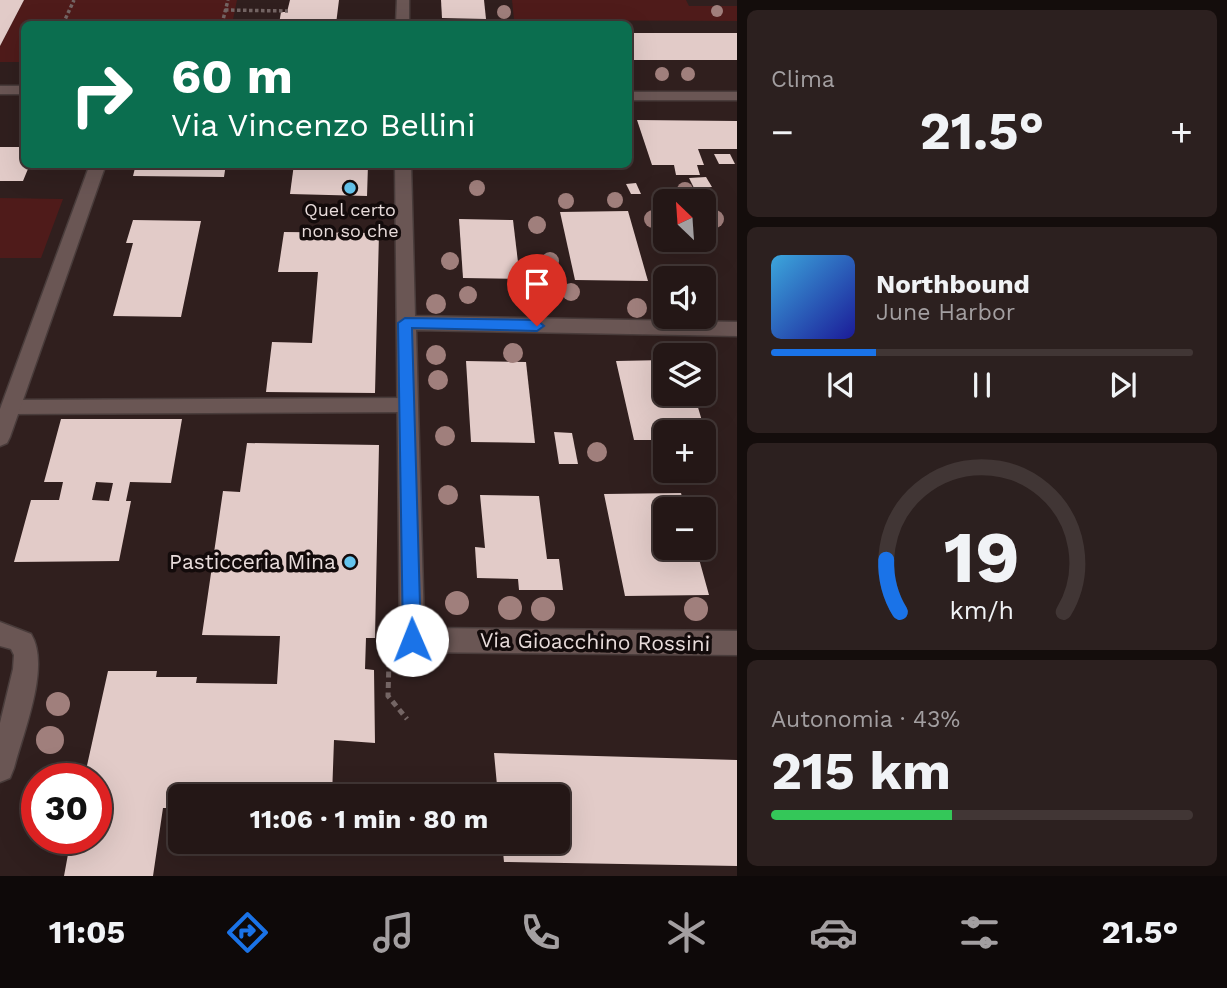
<!DOCTYPE html>
<html lang="it">
<meta charset="utf-8">
<style>
body{margin:0;font-family:"Work Sans",sans-serif;background:#2c201f;color:#f1f3f6;height:100vh;display:flex;flex-direction:column;font-size:26px;white-space:nowrap}
*{box-sizing:border-box;margin:0}
p{font-size:23px;color:#a39fa1}
.icon{flex:none;width:38px;height:38px;fill:none;stroke:currentColor;stroke-width:2;stroke-linecap:round;stroke-linejoin:round}
.map{position:relative;flex:1;overflow:hidden}
.panel{display:flex;flex-direction:column;gap:10px;padding:10px;background:#140d0c;width:490px}
.panel>*{flex:none}
.banner{position:absolute;left:21px;top:21px;width:611px;height:147px;border-radius:10px;box-shadow:0 7px 28px #0002,0 0 0 2px #413635;background:#0b6e4f;color:#fff;overflow:hidden}
.needle{width:46px;rotate:335deg}
.fabs{position:absolute;left:653px;top:189px;display:grid;gap:14px}
.fabs a{display:grid;place-items:center;width:63px;height:63px;border-radius:10px;background:#241716;box-shadow:0 7px 28px #0002,0 0 0 2px #413635;font-size:35px}
.speed{position:absolute;left:21px;top:763px;display:flex;gap:14px;font-size:35px;font-weight:700;text-align:center}
.speed>*{display:grid;place-content:center;width:91px;height:91px;border-radius:50%;background:#241716;box-shadow:0 7px 28px #0002,0 0 0 2px #413635;line-height:1}
.speed .limit{border:10px solid #d22;background:#fff;color:#111}
.pin{position:absolute;display:grid;place-items:center;width:60px;height:60px;color:#fff;margin:-72px -30px;border-radius:50% 50% 50% 0;rotate:-45deg;box-shadow:0 0 7px #0007}
.pin .icon{rotate:45deg}
.me{position:absolute;width:77px;margin:-38px;rotate:359deg;stroke-linejoin:round;filter:drop-shadow(0 0 5px #0008)}
.turn{display:flex;align-items:center;gap:24px;height:147px;padding:0 35px;font-size:32px}
.turn .icon{width:91px;height:91px;stroke-width:2.5}
.turn b{display:block;font-size:49px;line-height:60px}
.big{font-size:52px;font-weight:700;line-height:1.1}
.panel .tile{flex:1;display:flex;flex-direction:column;justify-content:center;gap:10px;min-width:0;padding:0 24px;border-radius:10px;background:#2c201f}
.panel .dial{align-items:center;gap:0}
.dial svg{height:182px;overflow:visible;fill:none;stroke:#413635;stroke-width:7;stroke-linecap:round;text-anchor:middle}
.dial text{fill:#f1f3f6;stroke:none}
.song{display:flex;align-items:center;gap:21px}
.cover{width:84px;height:84px;border-radius:10px;background:linear-gradient(135deg,hsl(200 70% 55%),hsl(240 70% 35%))}
.played{height:7px;border-radius:4px;background:linear-gradient(90deg,#1a73e8 25%,#413635 25%)}
.keys{display:flex;justify-content:space-around;direction:ltr}
.heat{display:flex;justify-content:space-between;align-items:center;font-size:38px;direction:ltr}
.charge{height:10px;border-radius:5px;background:linear-gradient(90deg,#34c759 43%,#413635 0)}
.trip{position:absolute;left:168px;top:784px;width:402px;height:70px;border-radius:10px;background:#241716;box-shadow:0 7px 28px #0002,0 0 0 2px #413635;font-weight:700;line-height:70px;text-align:center}
.dock{display:flex;height:112px;justify-content:space-around;align-items:center;background:#0e0909;color:#a39fa1}
.dock .icon{width:49px;height:49px}
.dock .on{color:#1a73e8}
.dock b{font-size:32px;color:#f1f3f6}
main{display:flex;flex:1;min-height:0}
.map>svg:first-child{display:block}
</style>
<main>
<div class="map">
<svg width="737" height="876" viewBox="0 0 737 876">
<rect width="100%" height="100%" fill="#301f1e"/>
<g fill="#4f1b1a">
<polygon points="24,0 237,0 232,24 24,24 24,62 0,62 0,46"/>
<polygon points="512,0 686,0 689,6 737,6 737,21 514,20"/>
<polygon points="0,198 63,199 41,258 0,258"/>
</g>
<g fill="#e2cbc8" fill-rule="evenodd">
<polygon points="0,0 24,0 0,46"/>
<polygon points="290,0 339,0 336,24 279,24 281,12 287,12"/>
<polygon points="441,0 484,0 486,19 442,18"/>
<rect x="628" y="33" width="109" height="27"/>
<polygon points="637,120 737,121 737,149 698,149 704,165 697,165 700,175 676,175 674,165 652,165"/>
<polygon points="0,147 24,147 24,164 30,164 23,181 0,181"/>
<polygon points="714,154 730,154 735,164 719,164"/>
<polygon points="136,164 226,164 224,177 133,176"/>
<polygon points="294,164 368,164 367,196 290,194"/>
<polygon points="706,177 712,187 694,188 689,178"/>
<polygon points="636,183 641,194 631,194 626,184"/>
<polygon points="628,211 648,281 575,280 560,212"/>
<polygon points="459,219 513,220 520,279 463,278"/>
<polygon points="133,220 201,221 181,317 113,316 133,243 126,243"/>
<polygon points="284,232 379,233 375,393 266,392 272,342 312,343 318,272 278,272"/>
<polygon points="665,360 665,394 694,394 708,441 704,441 704,432 665,432 665,440 634,440 616,361"/>
<polygon points="466,361 526,362 535,443 471,442"/>
<path d="M 61,419 L 182,419 L 171,483 L 130,482 L 126,501 L 131,501 L 119,561 L 14,562 L 31,500 L 59,500 L 63,482 L 44,482 ZM 96,482 L 113,483 L 109,501 L 92,500 Z"/>
<polygon points="554,432 572,433 578,464 559,464"/>
<polygon points="247,443 379,445 375,638 366,638 365,669 374,670 375,743 334,740 332,796 180,796 180,808 163,808 153,876 64,876 71,838 96,838 96,779 84,779 108,671 157,671 156,677 197,677 196,683 277,684 280,636 202,635 223,491 240,492"/>
<polygon points="681,493 685,509 665,509 665,548 696,548 709,595 625,596 604,494"/>
<polygon points="480,495 539,496 547,559 559,559 563,590 519,590 518,579 477,578 475,547 485,548"/>
<polygon points="494,753 737,760 737,866 504,862 502,842 558,842 558,796 498,796"/>
</g>
<g fill="none" stroke-linecap="round" stroke-linejoin="round">
<defs>
<polygon id="lane" points="406,398 412,400 414,405 412,410 406,412 11,414 5,412 2,407 5,402 11,400"/>
<g id="street">
<polygon points="397,0 409,0 409,24 396,24"/>
<rect x="0" y="86" width="24" height="8"/>
<rect x="628" y="92" width="109" height="8"/>
<polygon points="90,164 106,164 10,437 7,443 0,446 0,409"/>
<polygon points="395,164 411,164 415,316 737,322 737,336 416,330 424,628 737,631 737,655 412,652 403,649 400,640"/>
<path d="M 0,622 L 31,634 C 51,666 23,733 14,768 L 10,778 L 0,782 L 0,723 L 13,669 L 14,655 L 11,649 L 0,646 Z"/>
</g>
</defs>
<use href="#lane" stroke="#493c3b" stroke-width="3"/>
<use href="#street" stroke="#493c3b" stroke-width="3"/>
<g stroke="#746564" stroke-width="3.5" stroke-dasharray="3.5 2.5" stroke-linecap="butt">
<polyline points="225,10 288,11"/>
<polyline points="63,24 74,0"/>
<polyline points="222,24 228,0"/>
</g>
<polyline stroke="#746564" stroke-width="5" stroke-dasharray="6 4.5" stroke-linecap="butt" points="389,661 388,696 407,719"/>
<use href="#lane" fill="#6a5654" fill-rule="evenodd"/>
<use href="#street" fill="#6a5654" fill-rule="evenodd"/>
</g>
<g fill="#a07f7c">
<circle cx="717" cy="11" r="6"/>
<circle cx="504" cy="12" r="7"/>
<circle cx="662" cy="74" r="7"/>
<circle cx="688" cy="74" r="7"/>
<circle cx="477" cy="188" r="8"/>
<circle cx="685" cy="190" r="8"/>
<circle cx="615" cy="200" r="8"/>
<circle cx="566" cy="201" r="8"/>
<circle cx="653" cy="219" r="9"/>
<circle cx="715" cy="219" r="9"/>
<circle cx="537" cy="225" r="9"/>
<circle cx="450" cy="261" r="9"/>
<circle cx="550" cy="261" r="9"/>
<circle cx="530" cy="292" r="9"/>
<circle cx="571" cy="292" r="9"/>
<circle cx="468" cy="295" r="9"/>
<circle cx="436" cy="304" r="10"/>
<circle cx="637" cy="308" r="10"/>
<circle cx="513" cy="353" r="10"/>
<circle cx="436" cy="355" r="10"/>
<circle cx="438" cy="380" r="10"/>
<circle cx="445" cy="436" r="10"/>
<circle cx="597" cy="452" r="10"/>
<circle cx="448" cy="495" r="10"/>
<circle cx="457" cy="603" r="12"/>
<circle cx="510" cy="608" r="12"/>
<circle cx="543" cy="609" r="12"/>
<circle cx="696" cy="609" r="12"/>
<circle cx="58" cy="704" r="12"/>
<circle cx="50" cy="740" r="14"/>
</g>
<polygon fill="#1a73e8" stroke="#114b97" stroke-width="2" points="405,318 537,320 544,326 537,331 412,328 421,640 419,647 412,649 405,647 403,640 398,323"/>
<g fill="#65c5ee" stroke="#130b0b" stroke-width="2.5">
<circle cx="350" cy="188" r="7"/>
<circle cx="350" cy="562" r="7"/>
</g>
<g text-anchor="middle" stroke-width="7" stroke-linejoin="round" paint-order="stroke">
<g font-size="18" fill="#e8dcdb" stroke="#130b0b">
<text x="350" y="216">Quel certo<tspan x="350" dy="21">non so che</tspan></text>
</g>
<g font-size="21" fill="#e8dcdb" stroke="#130b0b" text-anchor="end">
<text x="336" y="569">Pasticceria Mina</text>
</g>
<g font-size="21" fill="#e8dcdb" stroke="#130b0b">
<text transform="translate(595 642) rotate(1)" y="7">Via Gioacchino Rossini</text>
</g>
</g>
</svg>
<div class="fabs">
<a><svg class="needle" viewBox="-14 -14 28 28"><path d="M0-13l5 13h-10z" fill="#e53935"/><path d="M0 13l5-13h-10z" fill="#a39fa1"/></svg></a>
<a><svg class="icon" aria-label="sound" viewBox="0 0 24 24"><path d="M4 9h4l5-4v14l-5-4H4zM17 9q2 3 0 6"/></svg></a>
<a><svg class="icon" aria-label="layers" viewBox="0 0 24 24"><path d="M12 4l9 5-9 5-9-5zM3 14l9 5 9-5"/></svg></a>
<a>+</a>
<a>−</a>
</div>
<div class="speed"><div class="limit">30</div></div>
<div class="pin" style="left:537px;top:326px;background:#d93025"><svg class="icon" aria-label="arrive" viewBox="0 0 24 24"><path d="M6 21V4h12l-3 4 3 4H6"/></svg></div>
<svg class="me" style="left:412px;top:640px" viewBox="-20 -20 40 40"><circle r="19" fill="#fff"/><path d="M0-13L10 11 0 6-10 11z" fill="#1a73e8"/></svg>
<div class="trip">11:06 · 1 min · 80 m</div>
<div class="banner">
<div class="turn"><svg class="icon" aria-label="right" viewBox="0 0 24 24"><path d="M7 20v-9h11M14 6l5 5-5 5"/></svg><div><b>60 m</b>Via Vincenzo Bellini</div></div>
</div>
</div>
<section class="panel">
<div class="tile"><p>Clima</p>
<div class="heat"><a>−</a><b class="big">21.5°</b><a>+</a></div>
</div>
<div class="tile">
<div class="song"><i class="cover"></i><div><b>Northbound</b><p>June Harbor</p></div></div>
<div class="played"></div>
<div class="keys"><svg class="icon" aria-label="previous" viewBox="0 0 24 24"><path d="M18 5L8 12l10 7zM5 5v14"/></svg><svg class="icon" aria-label="pause" viewBox="0 0 24 24"><path d="M8 5v14M16 5v14"/></svg><svg class="icon" aria-label="next" viewBox="0 0 24 24"><path d="M6 5l10 7-10 7zM19 5v14"/></svg></div>
</div>
<div class="tile dial"><svg viewBox="0 0 100 80">
<path d="M14 69A42 42 0 1 1 86 69"/>
<path d="M14 69A42 42 0 0 1 8 46" stroke="#1a73e8"/>
<text x="50" y="56" font-size="32" font-weight="700">19</text>
<text x="50" y="72" font-size="11">km/h</text>
</svg></div>
<div class="tile"><p>Autonomia · 43%</p><b class="big">215 km</b><div class="charge"></div></div>
</section>
</main>
<nav class="dock">
<b>11:05</b>
<svg class="icon on" aria-label="directions" viewBox="0 0 24 24"><path d="M12 3l9 9-9 9-9-9zM9 14v-3h6M13 9l2 2-2 2"/></svg>
<svg class="icon" aria-label="music" viewBox="0 0 24 24"><path d="M9 18V5l10-2v13"/><circle cx="6" cy="18" r="3"/><circle cx="16" cy="16" r="3"/></svg>
<svg class="icon" aria-label="phone" viewBox="0 0 24 24"><path d="M5 4h4l2 5-3 2q2 4 5 5l2-3 5 2v4C11 20 4 13 5 4z"/></svg>
<svg class="icon" aria-label="climate" viewBox="0 0 24 24"><path d="M12 3v18M4 7l16 10M4 17L20 7"/></svg>
<svg class="icon" aria-label="car" viewBox="0 0 24 24"><path d="M5 17H2v-5l4-1 3-4h7l3 4 3 1v5h-3M9 17h6M6 11h13"/><circle cx="7" cy="17" r="2"/><circle cx="17" cy="17" r="2"/></svg>
<svg class="icon" aria-label="filters" viewBox="0 0 24 24"><path d="M4 7h16M4 17h16"/><circle cx="9" cy="7" r="2"/><circle cx="15" cy="17" r="2"/></svg>
<b>21.5°</b>
</nav>
